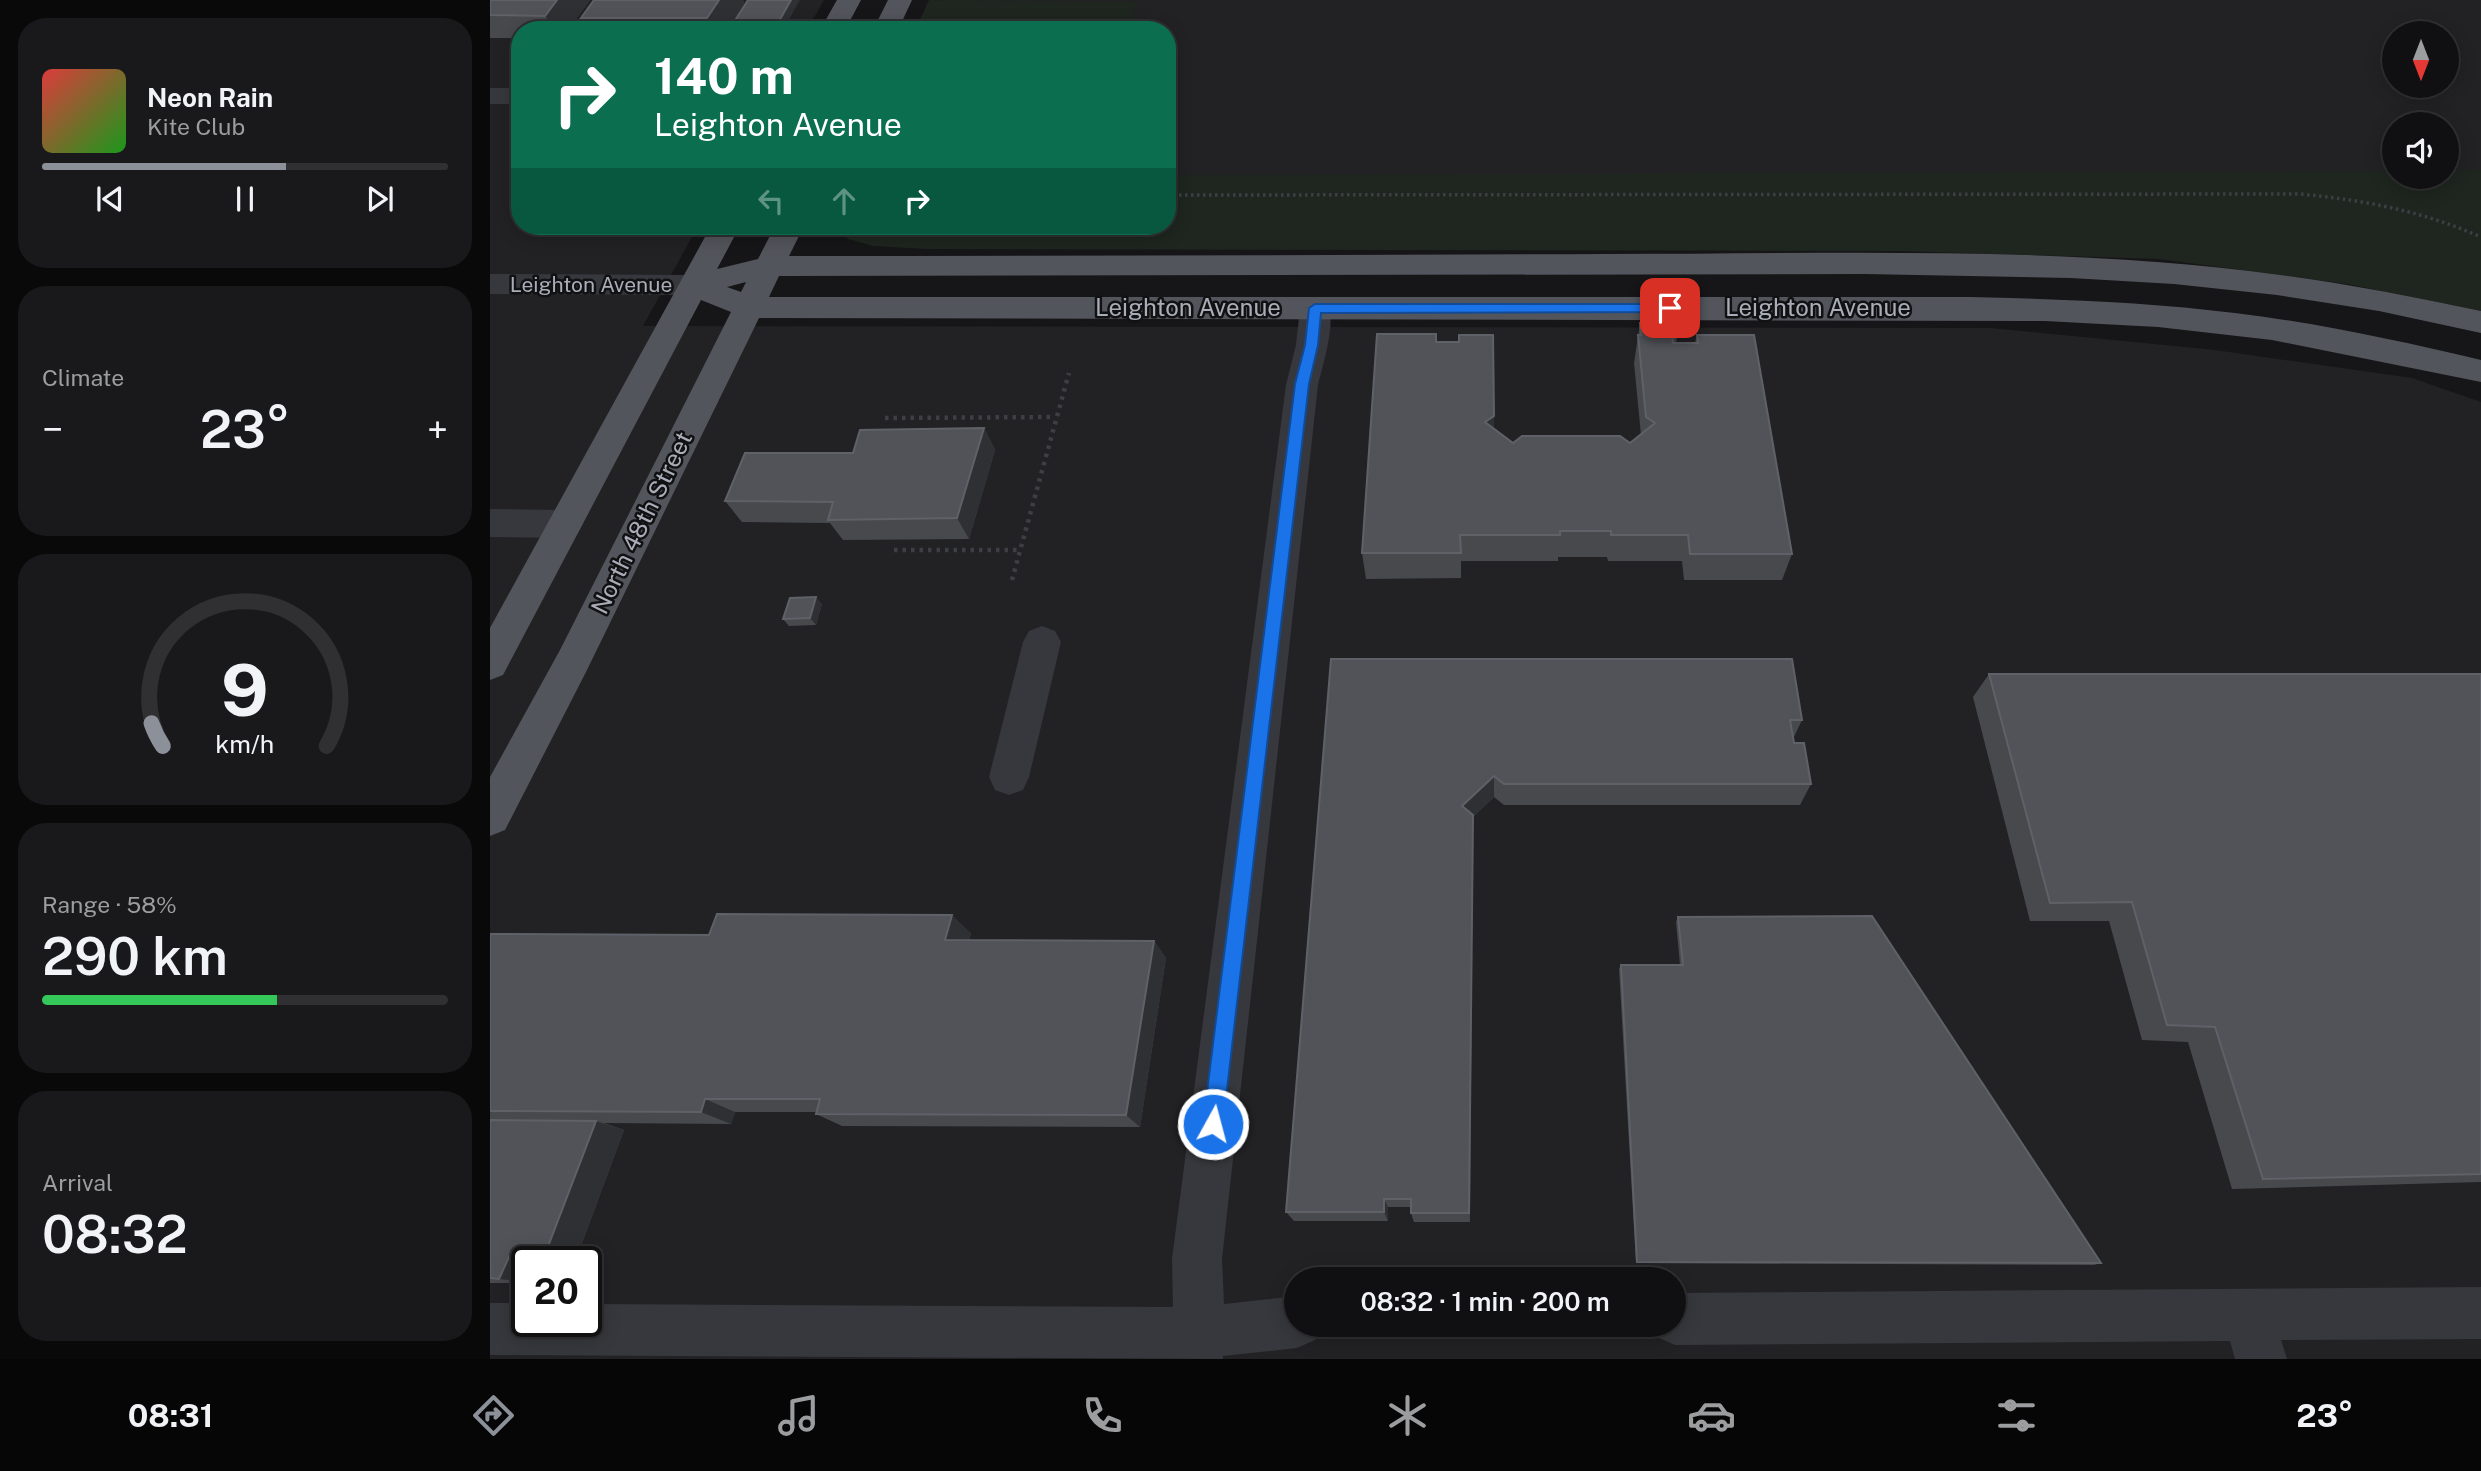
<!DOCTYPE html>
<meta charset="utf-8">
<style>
body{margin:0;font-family:"Public Sans",sans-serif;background:#19191b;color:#f1f3f6;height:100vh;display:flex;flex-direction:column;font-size:26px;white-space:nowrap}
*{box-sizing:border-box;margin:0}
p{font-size:23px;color:#9c9d9f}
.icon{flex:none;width:38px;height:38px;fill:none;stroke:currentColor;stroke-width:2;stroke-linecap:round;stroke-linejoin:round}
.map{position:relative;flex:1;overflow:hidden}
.details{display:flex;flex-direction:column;gap:18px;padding:18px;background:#09090a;width:490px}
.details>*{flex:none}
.guide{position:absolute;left:21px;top:21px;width:665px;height:214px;border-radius:28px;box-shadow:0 4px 18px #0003,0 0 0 2px #303032;background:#0b6e4f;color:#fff;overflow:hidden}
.needle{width:46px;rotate:180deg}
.tools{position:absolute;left:1892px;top:21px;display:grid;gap:14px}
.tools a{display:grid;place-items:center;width:77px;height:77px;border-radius:50%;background:#101012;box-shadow:0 4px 18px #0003,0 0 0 2px #303032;font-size:35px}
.speed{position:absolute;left:21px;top:1246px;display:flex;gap:14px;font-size:35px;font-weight:700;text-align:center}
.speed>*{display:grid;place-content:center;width:91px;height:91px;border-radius:50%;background:#101012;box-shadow:0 4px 18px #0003,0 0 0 2px #303032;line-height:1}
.speed .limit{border:4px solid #111;border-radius:10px;background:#fff;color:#111}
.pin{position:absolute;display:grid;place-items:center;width:60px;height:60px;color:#fff;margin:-30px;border-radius:14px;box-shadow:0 4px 10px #0006}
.me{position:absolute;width:77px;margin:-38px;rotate:7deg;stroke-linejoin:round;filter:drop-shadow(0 0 5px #0008)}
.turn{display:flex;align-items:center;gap:24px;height:147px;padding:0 28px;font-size:32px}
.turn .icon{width:91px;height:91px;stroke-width:2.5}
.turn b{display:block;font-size:49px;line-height:60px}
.lanes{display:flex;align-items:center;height:66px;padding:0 28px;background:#0003;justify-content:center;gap:35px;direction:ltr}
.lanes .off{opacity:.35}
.big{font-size:52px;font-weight:600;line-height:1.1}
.details .tile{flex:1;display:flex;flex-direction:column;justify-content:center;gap:10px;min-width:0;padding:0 24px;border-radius:28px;background:#19191b}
.details .dial{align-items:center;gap:0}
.dial svg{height:182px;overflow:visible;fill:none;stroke:#303032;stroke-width:7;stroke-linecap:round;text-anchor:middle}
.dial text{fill:#f1f3f6;stroke:none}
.song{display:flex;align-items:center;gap:21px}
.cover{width:84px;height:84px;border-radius:10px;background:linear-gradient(135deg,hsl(0 70% 55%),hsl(120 70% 35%))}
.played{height:7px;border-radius:4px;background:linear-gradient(90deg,#8c9099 60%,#303032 60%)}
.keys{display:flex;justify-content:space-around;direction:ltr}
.heat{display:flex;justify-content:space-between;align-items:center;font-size:38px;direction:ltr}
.charge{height:10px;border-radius:5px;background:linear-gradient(90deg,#34c759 58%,#303032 0)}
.trip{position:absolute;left:794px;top:1267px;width:402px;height:70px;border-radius:35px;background:#101012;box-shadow:0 4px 18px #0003,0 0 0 2px #303032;font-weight:600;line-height:70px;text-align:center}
.menu{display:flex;height:112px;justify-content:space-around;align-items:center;background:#060607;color:#9c9d9f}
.menu .icon{width:49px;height:49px}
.menu .selected{color:#8c9099}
.menu b{font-size:32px;color:#f1f3f6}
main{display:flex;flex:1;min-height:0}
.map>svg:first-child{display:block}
</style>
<main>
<section class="details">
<div class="tile">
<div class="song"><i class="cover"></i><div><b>Neon Rain</b><p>Kite Club</p></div></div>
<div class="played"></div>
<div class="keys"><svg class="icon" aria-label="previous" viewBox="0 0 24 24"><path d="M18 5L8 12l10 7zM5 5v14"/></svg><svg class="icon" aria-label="pause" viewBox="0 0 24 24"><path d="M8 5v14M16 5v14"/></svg><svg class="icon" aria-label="next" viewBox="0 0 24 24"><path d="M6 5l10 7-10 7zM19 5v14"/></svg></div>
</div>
<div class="tile"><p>Climate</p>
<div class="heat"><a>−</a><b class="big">23°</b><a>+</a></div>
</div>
<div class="tile dial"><svg viewBox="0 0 100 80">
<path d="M14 69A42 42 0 1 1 86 69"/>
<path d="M14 69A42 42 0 0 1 9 59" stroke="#8c9099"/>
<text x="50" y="56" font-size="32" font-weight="700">9</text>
<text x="50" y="72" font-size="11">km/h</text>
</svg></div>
<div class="tile"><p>Range · 58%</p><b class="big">290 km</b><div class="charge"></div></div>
<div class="tile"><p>Arrival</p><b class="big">08:32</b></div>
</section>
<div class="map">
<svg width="1991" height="1359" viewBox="0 0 1991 1359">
<rect width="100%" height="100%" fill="#161618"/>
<g fill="#222225" fill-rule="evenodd">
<path d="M 0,0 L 334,0 L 317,30 L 30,30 L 30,226 L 208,226 L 153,326 L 1501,328 L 1725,350 L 1922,378 L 1991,402 L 1991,1359 L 0,1359 ZM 37,1262 L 96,1262 L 96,1321 L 37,1321 ZM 807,1279 L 1185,1279 L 1185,1325 L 807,1325 Z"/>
<path d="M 455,0 L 1991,0 L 1991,182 L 677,180 L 677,30 L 442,30 ZM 1904,33 L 1956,33 L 1956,86 L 1904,86 ZM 1904,124 L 1956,124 L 1956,177 L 1904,177 Z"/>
</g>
<g fill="#1e261f">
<polygon points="439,0 647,2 640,30 425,30"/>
<polygon points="1991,170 1991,311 1857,284 1669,259 1409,251 437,249 383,246 358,239 348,226 677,226 677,175 1904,171 1904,177 1956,177 1957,171"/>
</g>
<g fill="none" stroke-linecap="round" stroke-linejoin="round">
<g stroke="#3d3f44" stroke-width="3.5" stroke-dasharray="2.5 3.5" stroke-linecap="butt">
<path d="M 677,195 L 1810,194 C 1874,200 1932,211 1991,237"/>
<polyline points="386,228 406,226"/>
</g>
<g stroke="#3d3f44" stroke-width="4.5" stroke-dasharray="3.5 5" stroke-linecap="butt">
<polyline points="395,418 565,417"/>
<polyline points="404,550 530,550"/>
<polyline points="522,580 579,373"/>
</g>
<g fill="#37383d" fill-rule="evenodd">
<rect x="0" y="88" width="30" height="16"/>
<polygon points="0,274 203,275 214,278 218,285 214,292 203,295 0,294"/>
<path d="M 825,297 L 836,301 C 848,320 833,363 828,385 L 732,1259 L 734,1304 L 807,1296 L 807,1325 L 832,1325 L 825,1340 L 807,1348 L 733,1356 L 733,1359 L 0,1355 L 0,1303 L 37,1303 L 37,1321 L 96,1321 L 96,1304 L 683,1307 L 682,1259 L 796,385 L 806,345 L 810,308 L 814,301 Z"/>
<polygon points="0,509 75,510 87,514 93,524 87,534 75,538 0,537"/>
<polygon points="552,626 565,631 571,642 539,777 533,790 519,795 505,790 499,777 533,642 539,631"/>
<polygon points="1991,1287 1991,1339 1791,1340 1797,1359 1745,1359 1740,1341 1185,1345 1167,1337 1162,1325 1185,1325 1185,1293"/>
</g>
<g fill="#53555c" fill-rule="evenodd">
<polygon points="347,0 371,0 355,30 330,30"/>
<polygon points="398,0 422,0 408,30 383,30"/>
<path d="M 221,226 L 250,226 L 227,269 L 268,259 L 285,226 L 314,226 L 299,256 C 572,256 845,255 1117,254 C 1341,254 1568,245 1790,275 C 1858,284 1924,297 1991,311 L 1991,333 L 1889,311 L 1787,295 L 1684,284 L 1581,278 L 1375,274 L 289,276 L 279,297 L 1479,297 C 1568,299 1657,302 1745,313 C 1828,323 1910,341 1991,360 L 1991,382 L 1782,340 L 1668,327 L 1555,321 L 269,318 L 96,672 L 15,830 L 0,836 L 0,777 L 70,650 L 241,312 L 211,300 L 13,675 L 0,680 L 0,628 ZM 256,282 L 251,292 L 237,287 Z"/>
</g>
</g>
<g fill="#47494d">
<polygon points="0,0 100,0 78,30 30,30 30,38 0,38"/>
<polygon points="104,0 253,0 254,3 238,30 98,30 91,18"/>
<polygon points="1150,323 1188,332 1186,343 1205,343 1207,335 1302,554 1292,580 1194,580 1192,561 1118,561 1117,557 1068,557 1068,561 971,561 971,578 876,579 872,553 946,334 946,342 1004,429 1023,443 1140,443 1151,435 1144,363"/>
<polygon points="494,428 505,450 479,539 353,540 340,523 252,522 235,501 363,453"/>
<polygon points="332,604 326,625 299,626 293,619"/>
<polygon points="841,659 1312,720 1303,739 1321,784 1310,805 1014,805 1004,797 983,817 980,1222 924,1222 921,1213 921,1207 898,1207 898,1221 804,1221 796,1212"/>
<polygon points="1499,674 1991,674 1991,1182 1742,1189 1698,1042 1652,1040 1619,921 1540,921 1483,697"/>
<polygon points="1188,917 1611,1263 1604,1265 1146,1263 1129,969 1131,965 1190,965 1186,922"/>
<polygon points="481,933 479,940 664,941 676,958 650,1127 352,1126 326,1114 326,1112 245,1112 241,1124 114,1123 134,1130 85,1262 37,1262 37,1283 0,1283 0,934 219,935"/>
</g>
<g fill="#2f3033">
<polygon points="67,0 100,0 78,30 65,30 55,16"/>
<polygon points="229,0 253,0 254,3 238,30 224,30 217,18"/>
<polygon points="301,0 310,0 293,30 284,30"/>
<polygon points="1004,416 1004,444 995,422"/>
<polygon points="494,428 505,450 479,539 467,518"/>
<polygon points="326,597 332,604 326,625 320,618"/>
<polygon points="1004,776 1004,797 983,817 980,1222 972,806"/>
<polygon points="462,915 481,933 475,957 455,940"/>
<polygon points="664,941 676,958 650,1127 636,1115"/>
<polygon points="215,1099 245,1112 241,1124 211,1112"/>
<polygon points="106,1121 134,1130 85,1262 54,1257"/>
<polygon points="894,1199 898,1207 898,1221 894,1212"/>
<polygon points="19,1257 48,1262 37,1262 37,1282 9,1279"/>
</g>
<g fill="#525359" stroke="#5f6168" stroke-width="2">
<polygon points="0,0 67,0 55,16 0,15"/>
<polygon points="104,0 229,0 217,18 91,18"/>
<polygon points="258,0 301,0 284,30 239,30"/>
<polygon points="1150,323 1187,323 1188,332 1182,332 1183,343 1208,343 1207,335 1264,335 1302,554 1200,554 1198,535 1121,535 1121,531 1070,531 1070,535 970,535 971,553 872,553 887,334 946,334 946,342 969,342 969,335 1003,335 1004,416 995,422 1023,443 1032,436 1130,436 1140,443 1165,423 1156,417 1148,335 1151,335"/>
<polygon points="494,428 467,518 338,520 343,502 235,501 255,453 363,453 370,430"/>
<polygon points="326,597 320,618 293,619 300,598"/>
<polygon points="841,659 1302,659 1312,720 1300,720 1304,743 1314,743 1321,784 1014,784 1004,776 972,806 983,815 979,1213 921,1213 921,1199 894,1199 894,1212 796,1212"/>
<polygon points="1499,674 1991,674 1991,1174 1773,1179 1725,1027 1677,1025 1642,902 1560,903"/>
<polygon points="227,914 462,915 455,940 664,941 636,1115 326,1114 330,1099 215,1099 211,1112 0,1111 0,934 219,935"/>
<polygon points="1382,916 1611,1263 1147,1262 1131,965 1193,965 1188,917"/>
<polygon points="0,1120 106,1121 54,1257 19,1257 9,1279 0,1278"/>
</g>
<polygon fill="#1a73e8" stroke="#114b97" stroke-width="2" points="825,304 1180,304 1186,308 1180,312 831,313 828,345 819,384 733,1124 730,1131 723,1134 716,1131 713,1124 805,384 815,345 819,308"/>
<g text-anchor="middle" stroke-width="5" stroke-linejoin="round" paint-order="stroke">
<g font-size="21" fill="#a8adb8" stroke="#111113">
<text x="101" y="292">Leighton Avenue</text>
</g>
<g font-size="24" fill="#a8adb8" stroke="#111113">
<text x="698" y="316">Leighton Avenue</text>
<text x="1328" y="316">Leighton Avenue</text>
<text transform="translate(152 523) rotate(-64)" y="8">North 48th Street</text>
</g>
</g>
</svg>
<div class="tools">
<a><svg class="needle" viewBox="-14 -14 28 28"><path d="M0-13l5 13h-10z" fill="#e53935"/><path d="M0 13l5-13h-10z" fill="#9c9d9f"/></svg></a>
<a><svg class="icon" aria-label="sound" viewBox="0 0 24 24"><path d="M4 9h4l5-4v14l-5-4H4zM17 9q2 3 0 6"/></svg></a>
</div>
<div class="speed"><div class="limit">20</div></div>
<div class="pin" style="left:1180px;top:308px;background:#d93025"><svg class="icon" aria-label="arrive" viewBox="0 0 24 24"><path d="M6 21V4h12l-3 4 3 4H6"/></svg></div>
<svg class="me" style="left:723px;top:1124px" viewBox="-20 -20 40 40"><circle r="17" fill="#1a73e8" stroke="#fff" stroke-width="3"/><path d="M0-11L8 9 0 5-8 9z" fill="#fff"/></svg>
<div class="trip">08:32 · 1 min · 200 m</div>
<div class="guide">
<div class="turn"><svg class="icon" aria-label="right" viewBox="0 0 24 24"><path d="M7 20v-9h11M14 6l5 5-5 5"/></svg><div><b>140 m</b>Leighton Avenue</div></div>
<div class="lanes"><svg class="icon off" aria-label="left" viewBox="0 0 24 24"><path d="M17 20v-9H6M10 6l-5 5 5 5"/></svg><svg class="icon off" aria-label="ahead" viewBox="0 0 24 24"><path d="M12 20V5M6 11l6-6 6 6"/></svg><svg class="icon" aria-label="right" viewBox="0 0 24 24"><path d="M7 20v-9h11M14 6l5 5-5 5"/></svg></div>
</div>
</div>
</main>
<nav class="menu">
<b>08:31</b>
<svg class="icon selected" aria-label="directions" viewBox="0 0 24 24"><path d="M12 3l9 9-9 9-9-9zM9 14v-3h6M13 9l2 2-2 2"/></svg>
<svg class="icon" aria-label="music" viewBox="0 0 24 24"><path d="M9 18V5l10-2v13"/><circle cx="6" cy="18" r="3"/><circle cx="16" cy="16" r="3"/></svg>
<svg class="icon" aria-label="phone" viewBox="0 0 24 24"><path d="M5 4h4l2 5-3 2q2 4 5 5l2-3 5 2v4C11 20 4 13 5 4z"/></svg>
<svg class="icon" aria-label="climate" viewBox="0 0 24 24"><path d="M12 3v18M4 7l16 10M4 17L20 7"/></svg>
<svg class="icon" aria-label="car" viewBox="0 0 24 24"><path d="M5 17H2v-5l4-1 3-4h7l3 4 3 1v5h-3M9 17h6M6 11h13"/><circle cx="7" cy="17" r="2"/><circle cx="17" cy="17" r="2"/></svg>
<svg class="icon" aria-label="filters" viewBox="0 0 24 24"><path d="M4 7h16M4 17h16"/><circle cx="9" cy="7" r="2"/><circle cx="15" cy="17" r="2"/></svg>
<b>23°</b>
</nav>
